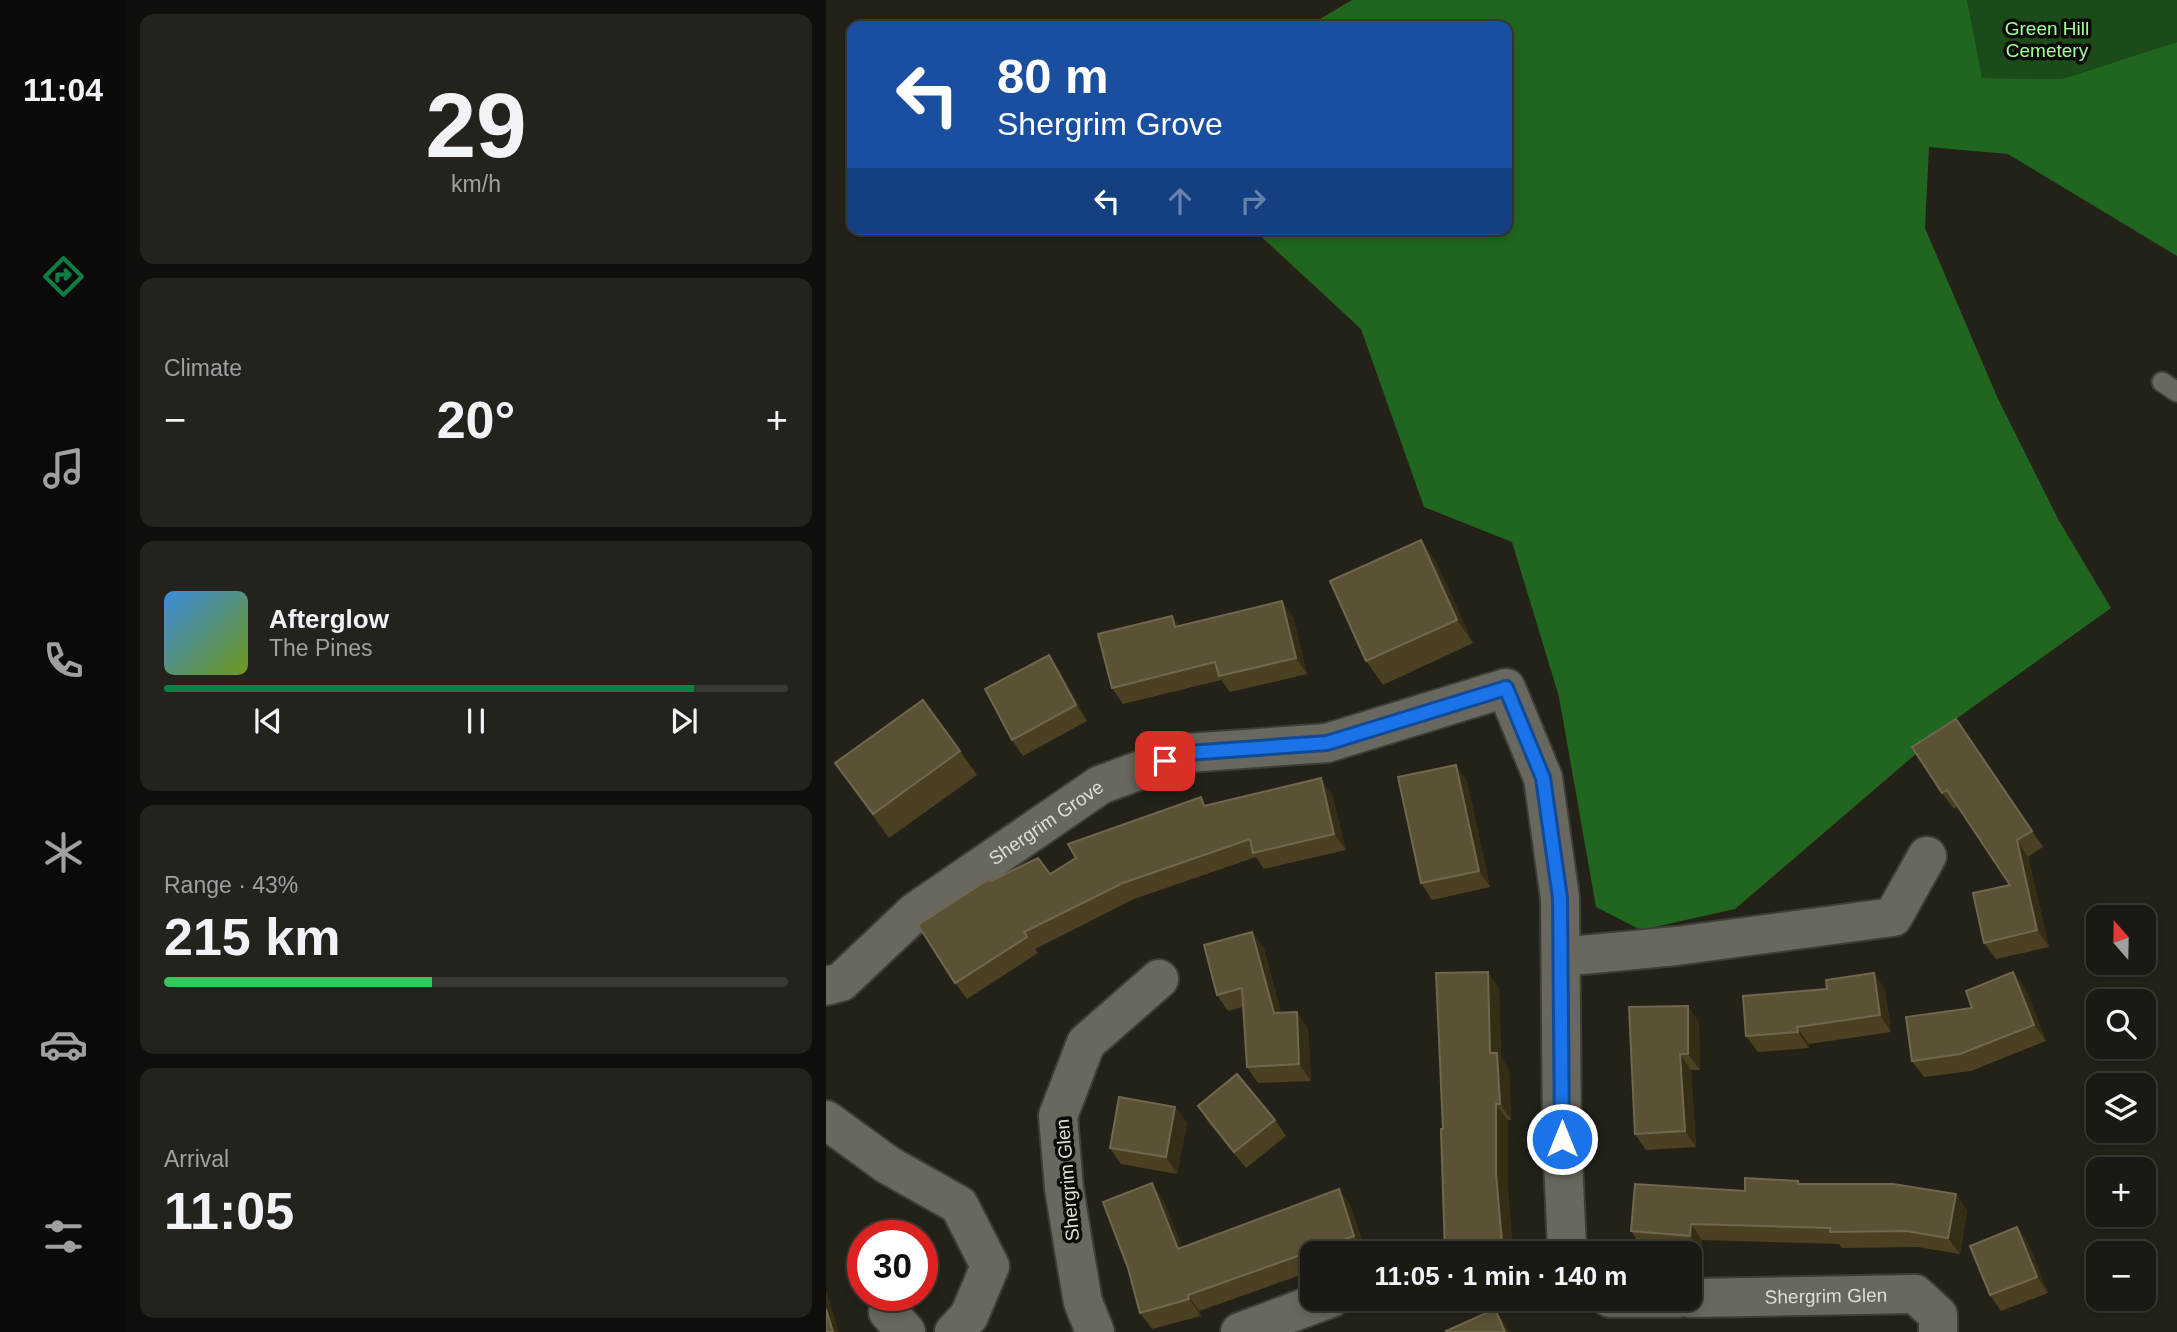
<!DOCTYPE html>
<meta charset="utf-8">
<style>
body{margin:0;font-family:Helvetica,sans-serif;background:#24221c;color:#f1f3f6;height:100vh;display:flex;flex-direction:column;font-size:26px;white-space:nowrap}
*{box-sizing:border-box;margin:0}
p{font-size:23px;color:#a0a0a0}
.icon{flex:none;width:38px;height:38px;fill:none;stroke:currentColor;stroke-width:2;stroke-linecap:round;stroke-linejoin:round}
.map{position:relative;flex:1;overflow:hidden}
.details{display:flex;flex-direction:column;gap:14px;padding:14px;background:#0f0e0a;width:700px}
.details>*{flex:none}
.top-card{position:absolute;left:21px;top:21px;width:665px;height:214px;border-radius:14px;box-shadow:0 4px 10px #0003,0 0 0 2px #393833;background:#1a4fa0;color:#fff;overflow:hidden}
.needle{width:46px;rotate:340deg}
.buttons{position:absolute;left:1260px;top:905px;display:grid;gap:14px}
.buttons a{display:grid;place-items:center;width:70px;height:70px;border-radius:14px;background:#1b1913;box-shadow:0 4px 10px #0003,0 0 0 2px #393833;font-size:35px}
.speed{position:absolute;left:21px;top:1220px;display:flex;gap:14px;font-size:35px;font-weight:700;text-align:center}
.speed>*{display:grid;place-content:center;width:91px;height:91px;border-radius:50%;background:#1b1913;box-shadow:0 4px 10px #0003,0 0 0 2px #393833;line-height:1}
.speed .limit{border:10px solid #d22;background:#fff;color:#111}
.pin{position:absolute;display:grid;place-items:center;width:60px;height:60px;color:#fff;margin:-30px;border-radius:14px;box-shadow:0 4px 10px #0006}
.me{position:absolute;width:77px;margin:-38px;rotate:0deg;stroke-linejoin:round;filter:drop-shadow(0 0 5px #0008)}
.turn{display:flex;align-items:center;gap:24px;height:147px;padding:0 35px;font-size:32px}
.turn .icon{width:91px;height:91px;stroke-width:2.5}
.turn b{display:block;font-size:49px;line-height:60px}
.lanes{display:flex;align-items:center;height:66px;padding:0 35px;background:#0003;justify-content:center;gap:35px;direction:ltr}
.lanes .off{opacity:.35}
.big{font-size:52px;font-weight:700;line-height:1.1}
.details .widget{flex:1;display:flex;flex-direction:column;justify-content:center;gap:10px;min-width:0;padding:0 24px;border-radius:14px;background:#24221c}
.details .dial{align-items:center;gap:0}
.dial b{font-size:91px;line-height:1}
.song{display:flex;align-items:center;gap:21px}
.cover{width:84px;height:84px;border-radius:10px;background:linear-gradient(135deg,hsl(210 70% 55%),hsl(80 70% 35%))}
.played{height:7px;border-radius:4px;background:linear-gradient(90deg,#0b8043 85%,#393833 85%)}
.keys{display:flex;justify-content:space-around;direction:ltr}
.heat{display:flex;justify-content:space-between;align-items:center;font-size:38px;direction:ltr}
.charge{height:10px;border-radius:5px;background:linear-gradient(90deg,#34c759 43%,#393833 0)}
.trip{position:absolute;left:474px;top:1241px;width:402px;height:70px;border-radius:14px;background:#1b1913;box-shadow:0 4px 10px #0003,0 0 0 2px #393833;font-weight:700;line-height:70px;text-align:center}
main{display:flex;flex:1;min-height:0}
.tab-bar{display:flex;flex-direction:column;width:126px;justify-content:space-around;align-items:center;background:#0b0a08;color:#a0a0a0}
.tab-bar .icon{width:49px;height:49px}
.tab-bar .current{color:#0b8043}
.tab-bar b{font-size:32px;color:#f1f3f6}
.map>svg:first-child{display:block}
</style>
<main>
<nav class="tab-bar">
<b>11:04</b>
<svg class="icon current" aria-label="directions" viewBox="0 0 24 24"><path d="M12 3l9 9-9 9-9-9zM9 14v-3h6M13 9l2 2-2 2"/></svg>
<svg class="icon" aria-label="music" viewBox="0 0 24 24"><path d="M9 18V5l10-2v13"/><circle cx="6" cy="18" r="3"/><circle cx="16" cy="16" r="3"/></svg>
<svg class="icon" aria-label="phone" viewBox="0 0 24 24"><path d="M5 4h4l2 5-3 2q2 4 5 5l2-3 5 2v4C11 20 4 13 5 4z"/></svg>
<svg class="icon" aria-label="climate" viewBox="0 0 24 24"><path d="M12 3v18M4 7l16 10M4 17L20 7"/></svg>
<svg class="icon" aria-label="car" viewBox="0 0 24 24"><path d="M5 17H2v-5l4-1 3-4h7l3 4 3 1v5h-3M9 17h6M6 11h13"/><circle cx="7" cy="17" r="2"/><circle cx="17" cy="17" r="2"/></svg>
<svg class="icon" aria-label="filters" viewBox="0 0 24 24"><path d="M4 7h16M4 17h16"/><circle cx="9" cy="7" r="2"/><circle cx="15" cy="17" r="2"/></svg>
</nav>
<section class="details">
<div class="widget dial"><b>29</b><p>km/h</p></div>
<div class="widget"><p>Climate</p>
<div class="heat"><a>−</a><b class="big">20°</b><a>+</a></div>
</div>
<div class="widget">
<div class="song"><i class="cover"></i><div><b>Afterglow</b><p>The Pines</p></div></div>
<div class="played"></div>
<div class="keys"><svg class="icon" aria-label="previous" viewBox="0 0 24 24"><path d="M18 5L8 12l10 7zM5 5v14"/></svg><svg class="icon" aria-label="pause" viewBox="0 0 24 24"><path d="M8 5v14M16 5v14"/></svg><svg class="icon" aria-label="next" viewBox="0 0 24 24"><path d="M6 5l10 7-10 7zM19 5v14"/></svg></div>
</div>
<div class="widget"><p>Range · 43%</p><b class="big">215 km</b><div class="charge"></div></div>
<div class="widget"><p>Arrival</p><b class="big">11:05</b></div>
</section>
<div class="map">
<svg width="1351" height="1332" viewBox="0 0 1351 1332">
<rect width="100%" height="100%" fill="#242119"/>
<polygon fill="#1b4b19" points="1141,0 1351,0 1351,42 1236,79 1155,78"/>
<polygon fill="#20661e" points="526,0 1141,0 1156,78 1236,79 1351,42 1351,256 1182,154 1103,147 1099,228 1172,399 1232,519 1285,608 1133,717 909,909 815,930 770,907 733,697 686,542 598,507 535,329 427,229 681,229 681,26 482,26"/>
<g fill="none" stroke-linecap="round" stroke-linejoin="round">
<defs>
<polyline id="lane" points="1336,382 1351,392"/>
<g id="street">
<polyline points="735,957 850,946 1067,917 1101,856"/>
<path id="s1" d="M 0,986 L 15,982 L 89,912 L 274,785 L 361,753 L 501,743 L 680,688 L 717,778 L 734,898 L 736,1139 L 741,1249 L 744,1253"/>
<polyline points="0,1120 62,1165 133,1205 164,1266 143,1316 128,1332"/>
<polyline points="784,1298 852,1298"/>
<path id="s2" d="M 864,1298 L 1089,1294 L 1112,1315 L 1112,1332"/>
<polyline points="62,1312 80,1332"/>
<polyline points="269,1332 257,1302 248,1250 238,1188 232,1116 260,1043 333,979"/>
<polyline points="414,1332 505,1298"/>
</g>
</defs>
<use href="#lane" stroke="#3f3d37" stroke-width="23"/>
<use href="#street" stroke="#3f3d37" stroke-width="42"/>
<use href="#lane" stroke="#6a675e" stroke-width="19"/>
<use href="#street" stroke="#6a675e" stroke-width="38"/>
</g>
<g fill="#4b4122">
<polygon points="595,540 611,564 647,643 557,685 540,661"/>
<polygon points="346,616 353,626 467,617 481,674 404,692 395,680 297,704 286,688"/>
<polygon points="234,671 261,721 197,756 186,740"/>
<polygon points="1130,719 1217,847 1202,857 1223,947 1170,959 1158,943 1184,885 1132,806 1128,809 1116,793"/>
<polygon points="134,751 151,775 63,838 9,763"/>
<polygon points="641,781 664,887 606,900 595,883"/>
<polygon points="506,795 520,850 438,869 430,857 308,899 209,949 212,953 141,999 129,983 165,881 224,874 381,805"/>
<polygon points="426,932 438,949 455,1013 482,1028 485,1081 432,1083 421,1067 417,1007 402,1011 391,995"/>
<polygon points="1187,972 1199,988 1220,1041 1145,1071 1098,1077 1086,1061"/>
<polygon points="1048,973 1059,990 1065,1032 983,1044 983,1048 932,1052 920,1036 1001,989"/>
<polygon points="673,988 675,1058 683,1069 685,1120 682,1120 682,1190 687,1253 619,1253 617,1129"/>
<polygon points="803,1007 873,1022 874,1070 865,1070 870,1147 820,1150 809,1134"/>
<polygon points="372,1106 449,1120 460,1136 420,1168 383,1123"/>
<polygon points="349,1107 361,1123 351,1174 295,1164 284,1148"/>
<polygon points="972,1181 975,1184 1130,1194 1141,1210 1134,1254 1092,1247 1016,1248 1013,1244 876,1240 875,1252 816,1248 805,1231 919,1191"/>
<polygon points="513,1189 524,1205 540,1252 486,1253 486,1271 373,1311 375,1316 326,1329 314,1313 337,1199 356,1247"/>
<polygon points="1202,1243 1222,1293 1175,1311 1164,1295"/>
</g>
<g fill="#352d16">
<polygon points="595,540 611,564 647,643 631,620"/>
<polygon points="456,601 467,617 481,674 470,658"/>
<polygon points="346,616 357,632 349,627"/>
<polygon points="223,655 234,671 261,721 250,705"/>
<polygon points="630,765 641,781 664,887 653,871"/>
<polygon points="495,778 506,795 520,850 508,834"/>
<polygon points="1191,840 1202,857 1223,947 1211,930"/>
<polygon points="426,932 438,949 459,1029 448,1013"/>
<polygon points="662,972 673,988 675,1058 683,1069 685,1120 674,1104 664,1053"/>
<polygon points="1187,972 1199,988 1220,1041 1208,1025"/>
<polygon points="1048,973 1059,990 1065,1032 1054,1015"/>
<polygon points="862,1006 873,1022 874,1070 862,1054"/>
<polygon points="471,1012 482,1028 485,1081 473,1064"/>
<polygon points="971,1027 983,1044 983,1048 972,1032"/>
<polygon points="854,1054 865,1070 870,1147 859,1131"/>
<polygon points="670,1104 682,1120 682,1190 687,1253 677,1253 670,1174"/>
<polygon points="349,1107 361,1123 351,1174 340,1157"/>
<polygon points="326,1183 337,1199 363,1265 352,1249"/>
<polygon points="513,1189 524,1205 540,1252 528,1236"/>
<polygon points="1130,1194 1141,1210 1134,1254 1122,1238"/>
<polygon points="865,1224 876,1240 875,1252 864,1236"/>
<polygon points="1191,1227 1202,1243 1222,1293 1211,1277"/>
<polygon points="0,1290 13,1332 7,1332 0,1309"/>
<polygon points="362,1295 373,1311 375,1316 363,1299"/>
<polygon points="669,1309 680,1325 683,1332 679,1332"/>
</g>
<g fill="#5b5235" stroke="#6f674e" stroke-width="2">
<polygon points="595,540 631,620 540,661 504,581"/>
<polygon points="456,601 470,658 393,676 389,662 286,688 272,634 346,616 349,627"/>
<polygon points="223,655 250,705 186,740 159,689"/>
<polygon points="97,700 134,751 47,814 9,763"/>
<polygon points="1130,719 1206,831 1191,840 1211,930 1158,943 1147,893 1184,885 1121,790 1116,793 1086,747"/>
<polygon points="630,765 653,871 595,883 572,777"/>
<polygon points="495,778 508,834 427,853 424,839 297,883 198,932 201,937 129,983 92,925 163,879 165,881 212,858 224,874 250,858 242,844 375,797 378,806"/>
<polygon points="426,932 448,1013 471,1012 473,1064 421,1067 416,988 391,995 378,945"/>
<polygon points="662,972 664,1053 671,1053 674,1104 670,1104 670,1174 677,1253 619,1253 615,1129 617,1129 610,973"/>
<polygon points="1187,972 1208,1025 1134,1054 1086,1061 1080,1017 1146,1008 1140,991"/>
<polygon points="1048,973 1054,1015 971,1027 972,1032 920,1036 917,996 1001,989 1000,980"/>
<polygon points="862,1006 862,1054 854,1054 859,1131 809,1134 803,1007"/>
<polygon points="411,1074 449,1120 408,1152 372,1106"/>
<polygon points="293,1097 349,1107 340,1157 284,1148"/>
<polygon points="919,1178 972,1181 972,1184 1067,1184 1130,1194 1122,1238 1080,1231 1004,1232 1004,1228 865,1224 864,1236 805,1231 809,1184 919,1191"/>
<polygon points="326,1183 352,1249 513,1189 528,1236 362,1295 363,1299 314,1313 302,1268 277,1202"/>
<polygon points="1191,1227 1211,1277 1164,1295 1144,1246"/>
<polygon points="0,1309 7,1332 0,1332"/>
<polygon points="669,1309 679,1332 621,1332 620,1331"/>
</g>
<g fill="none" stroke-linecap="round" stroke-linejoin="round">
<defs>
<polyline id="route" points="339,761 361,753 501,743 680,688 717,778 734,898 736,1139"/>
</defs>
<use href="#route" stroke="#114b97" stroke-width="18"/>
<use href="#route" stroke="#1a73e8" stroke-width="12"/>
</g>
<g text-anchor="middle" stroke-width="7" stroke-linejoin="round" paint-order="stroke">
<g font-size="19" fill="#a2fd9b" stroke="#0c0a07">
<text x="1221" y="35">Green Hill<tspan x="1221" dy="22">Cemetery</tspan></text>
</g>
<g font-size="19" fill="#deddd7" stroke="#0c0a07">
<text dy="7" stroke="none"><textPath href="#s1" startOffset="276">Shergrim Grove</textPath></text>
<text transform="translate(241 1180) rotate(-95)" y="7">Shergrim Glen</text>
<text dy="7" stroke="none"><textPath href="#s2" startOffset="136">Shergrim Glen</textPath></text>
</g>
</g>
</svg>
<div class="buttons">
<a><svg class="needle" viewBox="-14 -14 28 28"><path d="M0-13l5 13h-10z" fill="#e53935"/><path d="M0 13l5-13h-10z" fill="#a0a0a0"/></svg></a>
<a><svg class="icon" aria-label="search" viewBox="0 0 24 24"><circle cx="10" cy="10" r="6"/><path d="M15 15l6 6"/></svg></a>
<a><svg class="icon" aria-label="layers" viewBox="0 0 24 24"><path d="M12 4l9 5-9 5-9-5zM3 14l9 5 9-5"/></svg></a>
<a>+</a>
<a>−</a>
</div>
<div class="speed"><div class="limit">30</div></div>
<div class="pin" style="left:339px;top:761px;background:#d93025"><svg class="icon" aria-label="arrive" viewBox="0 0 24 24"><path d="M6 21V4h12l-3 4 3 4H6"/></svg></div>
<svg class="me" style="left:736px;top:1139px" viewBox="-20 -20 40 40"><circle r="17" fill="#1a73e8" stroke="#fff" stroke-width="3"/><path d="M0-11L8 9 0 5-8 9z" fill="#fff"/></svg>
<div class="trip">11:05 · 1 min · 140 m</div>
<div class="top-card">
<div class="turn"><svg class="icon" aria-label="left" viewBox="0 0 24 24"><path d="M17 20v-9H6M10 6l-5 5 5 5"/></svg><div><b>80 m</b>Shergrim Grove</div></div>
<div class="lanes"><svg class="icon" aria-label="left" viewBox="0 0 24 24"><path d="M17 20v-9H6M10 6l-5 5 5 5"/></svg><svg class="icon off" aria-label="ahead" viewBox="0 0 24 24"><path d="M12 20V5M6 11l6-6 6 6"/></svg><svg class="icon off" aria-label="right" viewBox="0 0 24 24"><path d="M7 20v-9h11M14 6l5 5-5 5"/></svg></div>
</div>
</div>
</main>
